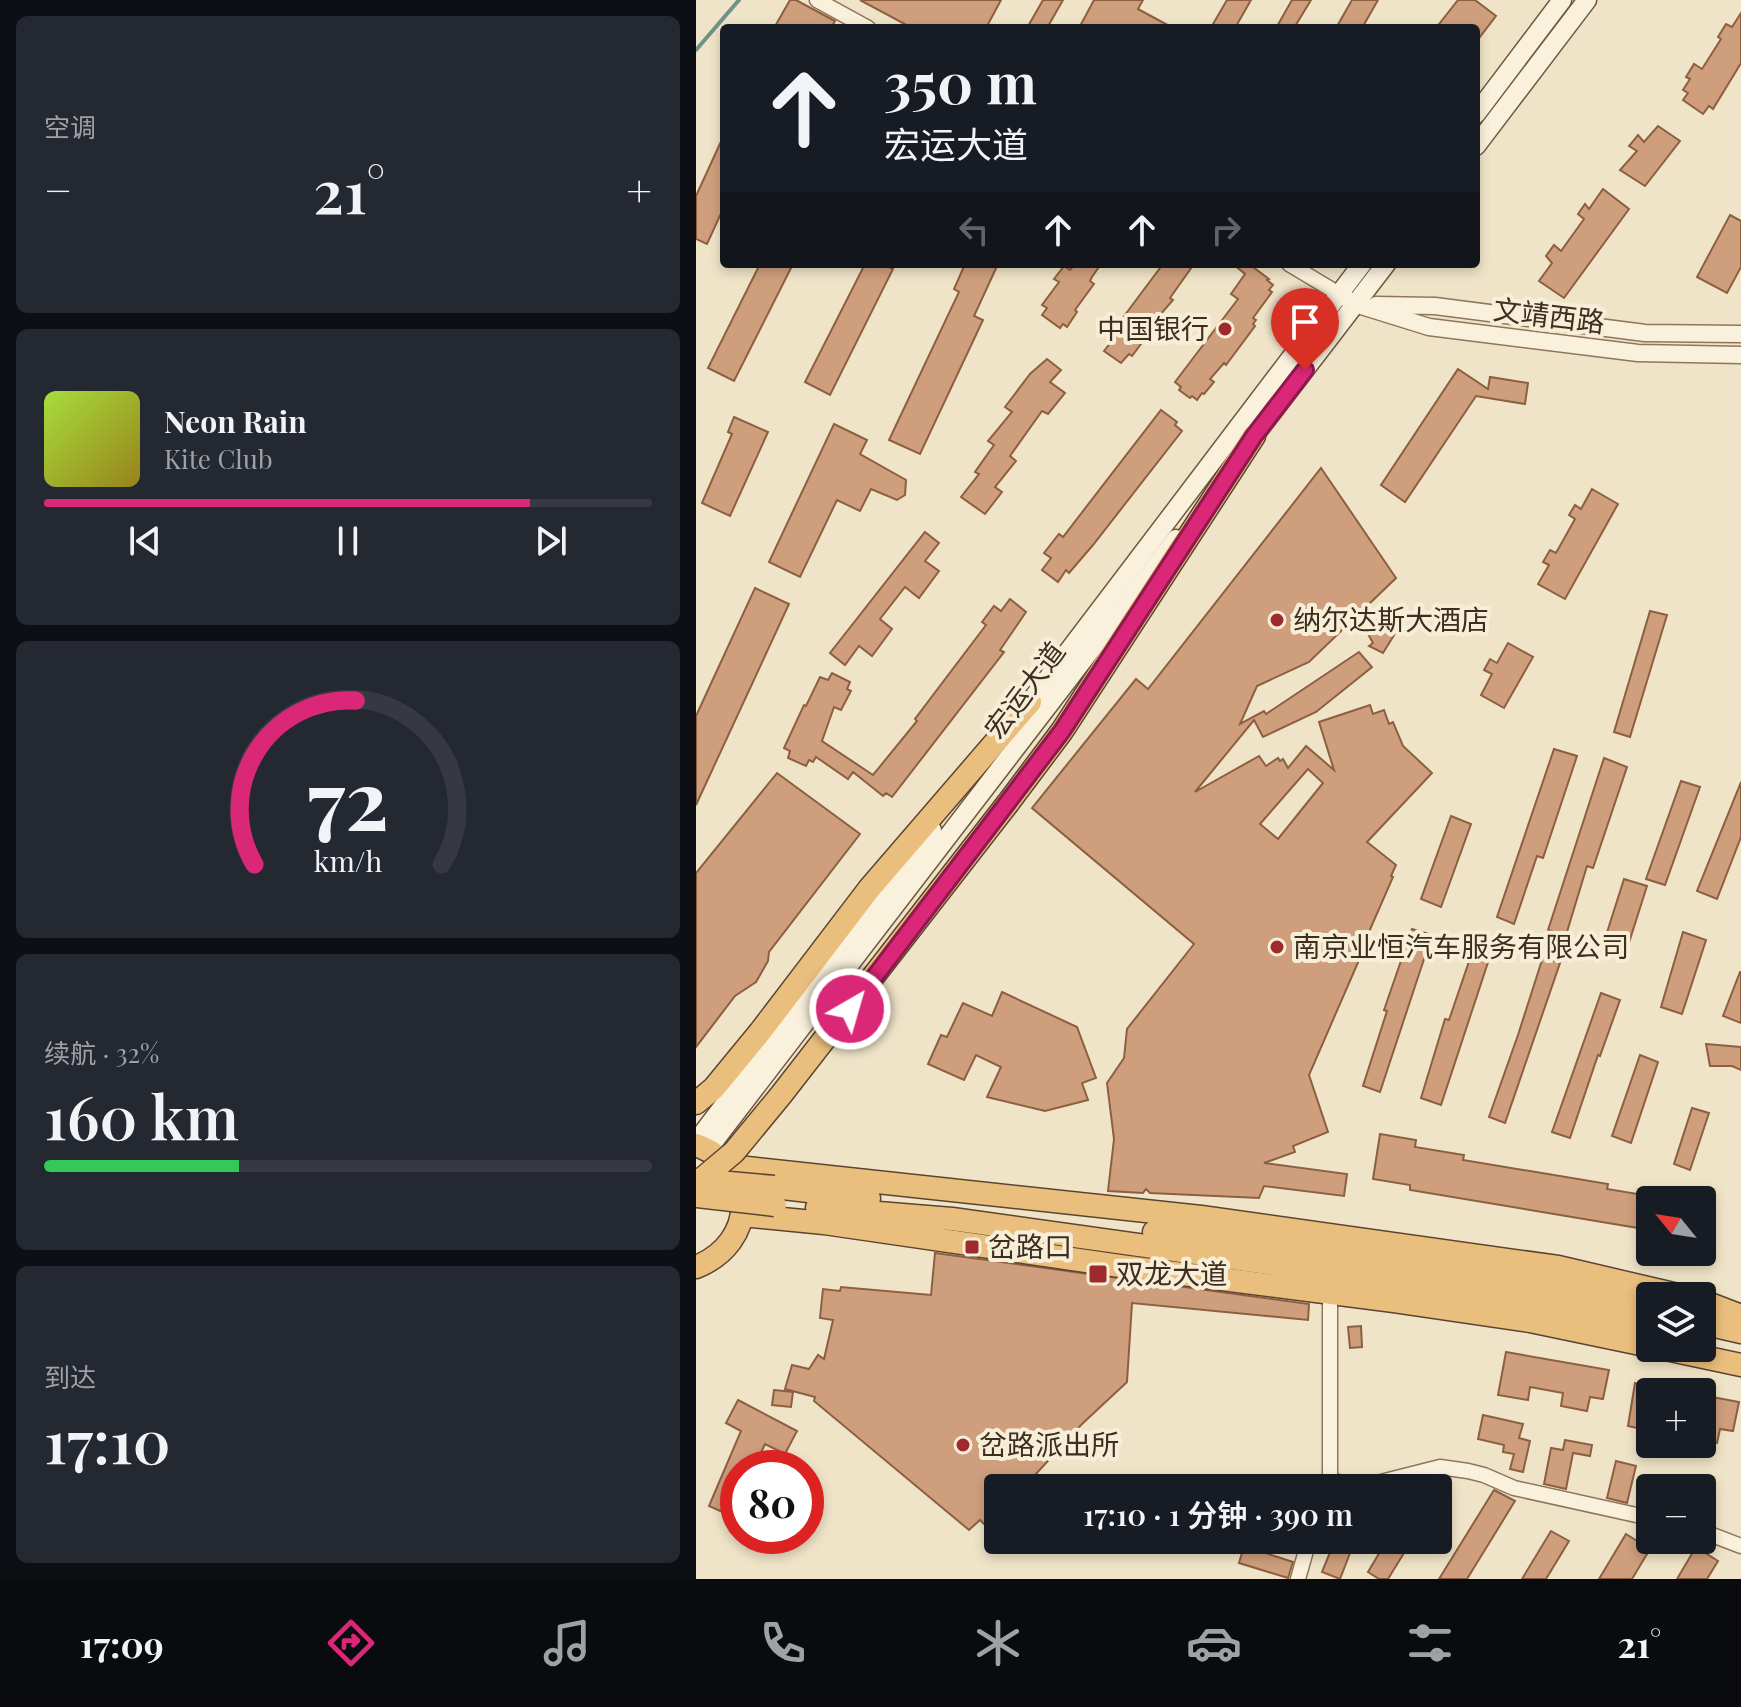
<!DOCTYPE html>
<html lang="zh">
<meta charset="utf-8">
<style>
body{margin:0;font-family:"Playfair Display","Noto Sans SC",serif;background:#242831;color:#f1f3f6;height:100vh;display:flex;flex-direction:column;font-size:30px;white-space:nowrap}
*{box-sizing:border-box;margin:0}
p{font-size:26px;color:#9ea1a6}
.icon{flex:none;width:44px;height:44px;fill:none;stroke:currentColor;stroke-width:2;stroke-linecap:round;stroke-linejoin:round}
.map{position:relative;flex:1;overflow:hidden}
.details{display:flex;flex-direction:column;gap:16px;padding:16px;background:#0d0f14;width:696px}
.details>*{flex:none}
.banner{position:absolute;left:24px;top:24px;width:760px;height:244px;border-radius:8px;box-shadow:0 4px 12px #0003;background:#171b24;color:#f1f3f6;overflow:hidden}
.needle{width:52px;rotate:300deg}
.controls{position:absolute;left:940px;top:1186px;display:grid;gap:16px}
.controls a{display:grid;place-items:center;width:80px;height:80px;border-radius:8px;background:#171b24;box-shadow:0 4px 12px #0003;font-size:40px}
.speed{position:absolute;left:24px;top:1450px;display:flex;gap:16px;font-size:40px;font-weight:700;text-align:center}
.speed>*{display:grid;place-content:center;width:104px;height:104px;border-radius:50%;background:#171b24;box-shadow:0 4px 12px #0003;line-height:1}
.speed .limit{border:12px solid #d22;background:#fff;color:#111}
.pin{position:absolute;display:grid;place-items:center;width:68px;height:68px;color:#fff;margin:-82px -34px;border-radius:50% 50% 50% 0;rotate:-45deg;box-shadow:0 0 8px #0007}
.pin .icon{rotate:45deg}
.me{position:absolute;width:88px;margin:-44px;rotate:38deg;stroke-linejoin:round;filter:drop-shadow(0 0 6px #0008)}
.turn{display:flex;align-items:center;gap:28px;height:168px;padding:0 32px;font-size:36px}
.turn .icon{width:104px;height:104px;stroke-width:2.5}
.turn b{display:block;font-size:56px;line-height:68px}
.lanes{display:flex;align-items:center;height:76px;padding:0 32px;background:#0003;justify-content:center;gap:40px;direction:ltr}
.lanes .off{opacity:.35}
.big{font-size:60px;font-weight:600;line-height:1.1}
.details .tile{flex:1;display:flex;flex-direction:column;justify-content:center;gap:12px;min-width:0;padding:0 28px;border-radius:12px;background:#242831}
.details .dial{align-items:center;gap:0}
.dial svg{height:208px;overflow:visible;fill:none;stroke:#363941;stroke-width:7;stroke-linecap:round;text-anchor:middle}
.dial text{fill:#f1f3f6;stroke:none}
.song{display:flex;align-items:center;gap:24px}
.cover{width:96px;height:96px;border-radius:12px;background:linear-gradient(135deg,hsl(80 70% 55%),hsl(50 70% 35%))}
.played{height:8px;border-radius:4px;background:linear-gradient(90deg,#db2777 80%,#363941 80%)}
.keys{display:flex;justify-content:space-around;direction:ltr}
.heat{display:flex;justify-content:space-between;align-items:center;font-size:44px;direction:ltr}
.charge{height:12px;border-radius:6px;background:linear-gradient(90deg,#34c759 32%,#363941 0)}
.trip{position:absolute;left:288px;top:1474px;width:468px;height:80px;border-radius:8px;background:#171b24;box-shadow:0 4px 12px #0003;font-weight:600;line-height:80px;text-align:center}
.tab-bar{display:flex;height:128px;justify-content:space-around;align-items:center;background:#090b0e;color:#9ea1a6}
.tab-bar .icon{width:56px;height:56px}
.tab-bar .current{color:#db2777}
.tab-bar b{font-size:36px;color:#f1f3f6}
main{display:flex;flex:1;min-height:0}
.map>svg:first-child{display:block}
</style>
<main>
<section class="details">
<div class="tile"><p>空调</p>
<div class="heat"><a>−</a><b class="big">21°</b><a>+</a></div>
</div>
<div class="tile">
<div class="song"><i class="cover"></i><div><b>Neon Rain</b><p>Kite Club</p></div></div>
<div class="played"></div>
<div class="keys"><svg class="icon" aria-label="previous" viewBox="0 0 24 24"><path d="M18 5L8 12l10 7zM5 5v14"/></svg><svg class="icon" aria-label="pause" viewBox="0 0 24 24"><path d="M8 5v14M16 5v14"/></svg><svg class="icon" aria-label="next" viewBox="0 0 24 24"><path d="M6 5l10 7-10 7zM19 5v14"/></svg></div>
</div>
<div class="tile dial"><svg viewBox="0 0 100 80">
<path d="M14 69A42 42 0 1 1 86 69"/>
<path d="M14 69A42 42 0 0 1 53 6" stroke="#db2777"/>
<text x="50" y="56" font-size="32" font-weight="700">72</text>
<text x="50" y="72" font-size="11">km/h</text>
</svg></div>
<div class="tile"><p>续航 · 32%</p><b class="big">160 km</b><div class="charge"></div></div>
<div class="tile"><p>到达</p><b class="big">17:10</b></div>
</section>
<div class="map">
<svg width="1045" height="1579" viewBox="0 0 1045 1579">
<rect width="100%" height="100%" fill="#f0e4c8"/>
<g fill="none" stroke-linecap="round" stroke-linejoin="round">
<polyline stroke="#6f938a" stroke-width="4" points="0,50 43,0"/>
</g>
<g fill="#cf9f7d" stroke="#8d5f41" stroke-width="2" fill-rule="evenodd">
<polygon points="94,0 100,0 139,21 135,28 78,28"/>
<polygon points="164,0 305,0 290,28 216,28"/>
<polygon points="347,0 367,0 351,28 331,28"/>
<polygon points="398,0 447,0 442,9 477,28 383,28"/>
<polygon points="531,0 555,0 539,28 525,28 517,24"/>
<polygon points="596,0 615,0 598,28 580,28"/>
<polygon points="656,0 682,0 666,28 640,28"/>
<polygon points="762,0 779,0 800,16 780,42 780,28 740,28"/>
<polygon points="1045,13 1045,63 1017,109 1013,106 1007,114 987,100 992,93 987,90 994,79 990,77 998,64 1006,69 1025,39 1022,37 1030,24 1036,27"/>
<polygon points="962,126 984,141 949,186 924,170 941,151 933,146 942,135 948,142"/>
<polygon points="28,135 28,207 11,244 0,239 0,196"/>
<polygon points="907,189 933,209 868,298 843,281 856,263 850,256 858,245 865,251 888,219 882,214 889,204 893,209"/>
<polygon points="1034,215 1045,221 1045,267 1031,293 1001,277"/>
<polygon points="64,264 97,264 38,381 12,368"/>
<polygon points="169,264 187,264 197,269 134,395 109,382"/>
<polygon points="269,264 302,264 278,316 287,320 224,454 193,440 263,292 258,289"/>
<polygon points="379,264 405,264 396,277 394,281 398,284 379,310 381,312 371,327 367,324 364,328 346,315 351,308 346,305 363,282 358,279 368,266 374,270"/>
<polygon points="467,264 498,264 474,298 477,300 445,337 448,340 436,356 433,354 425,363 408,351 415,342 411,339"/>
<polygon points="537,264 553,264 573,279 571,280 577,285 573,290 576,292 557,318 560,320 557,324 559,326 530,365 528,363 514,379 518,382 508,394 506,393 501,400 496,396 494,398 483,390 485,387 479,382 542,299 535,294 549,274"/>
<polygon points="351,359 365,370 354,382 369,393 352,414 346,411 314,456 320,461 299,487 306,492 289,514 265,497 283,474 279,472 298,445 292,441 316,412 309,407 334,374"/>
<polygon points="762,369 792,389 794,377 832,383 829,404 780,396 709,502 685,485"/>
<polygon points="465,410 481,422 479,425 486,431 397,545 373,573 370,570 362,582 346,570 355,558 348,553 363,534 367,537"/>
<polygon points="38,417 72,432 34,516 6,503 36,434 32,432"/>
<polygon points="138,424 171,440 164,454 210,480 209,495 201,500 175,489 164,511 141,500 104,577 73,562"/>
<path d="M 625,468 L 700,578 L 613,662 L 561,686 L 544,724 L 568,711 L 570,714 L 663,652 L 676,667 L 620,712 L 567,737 L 558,720 L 499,792 L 563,756 L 570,766 L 582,758 L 584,761 L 587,759 L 592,768 L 610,746 L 638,770 L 623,722 L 674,705 L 677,714 L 688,710 L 693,724 L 697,722 L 707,746 L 736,773 L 671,842 L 700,865 L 695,876 L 697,877 L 665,950 L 667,951 L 613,1075 L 632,1132 L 597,1146 L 599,1152 L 568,1163 L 651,1174 L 648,1196 L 568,1186 L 563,1198 L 454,1193 L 450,1189 L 447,1193 L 412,1191 L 418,1139 L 411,1083 L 428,1058 L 431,1029 L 498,944 L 336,808 L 440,679 L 452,689 ZM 612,769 L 627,783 L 582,839 L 564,824 Z"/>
<polygon points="896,489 922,504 869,599 842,584 853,565 847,562 854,550 860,553 879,519 873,515 879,505 885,509"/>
<polygon points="229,532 243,543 229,561 243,571 223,598 209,587 184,619 196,629 176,656 163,646 149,665 134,653"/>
<polygon points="59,588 93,604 0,805 0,716"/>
<polygon points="314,599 330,612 304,650 308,652 196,797 190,793 187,796 157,772 152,779 120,757 117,762 113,760 110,766 92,758 94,751 88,748 108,705 110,706 124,677 132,680 136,673 154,682 151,689 155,691 145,710 138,707 126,741 177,775 221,721 219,719 290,625 286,622 298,606 305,611"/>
<polygon points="954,611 971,615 934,737 918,732"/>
<polygon points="684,616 703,627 687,653 673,646 677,643 672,634"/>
<polygon points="812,643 837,657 808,708 785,695 796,674 788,670 794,659 801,663"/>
<polygon points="858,749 881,756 847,858 841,856 818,924 801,917"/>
<polygon points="908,758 931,767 897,868 891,866 870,935 852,930"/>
<polygon points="81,773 164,834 73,952 72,961 60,982 39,996 0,1047 0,873"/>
<polygon points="985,781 1004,787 969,885 950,879"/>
<polygon points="1045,782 1045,837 1021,899 1001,891"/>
<polygon points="755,816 775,824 745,907 725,899"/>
<polygon points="928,879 951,886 930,952 907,945"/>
<polygon points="716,929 736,935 684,1092 667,1086 691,1011 688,1010"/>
<polygon points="987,932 1010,940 986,1014 965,1007"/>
<polygon points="781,938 798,944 745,1105 725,1098 749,1019 753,1020"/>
<polygon points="847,957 864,963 809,1123 793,1117 822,1035"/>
<polygon points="1044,972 1045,972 1045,1023 1027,1016"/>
<polygon points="306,992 381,1027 400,1078 386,1083 392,1100 349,1111 291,1097 305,1067 280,1055 268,1080 232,1064 245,1035 251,1037 267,1003 296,1016"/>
<polygon points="905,993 924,1000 904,1056 902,1055 874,1138 856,1132"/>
<polygon points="1010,1044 1045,1047 1045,1070 1036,1066 1014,1066"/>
<polygon points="944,1055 962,1062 935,1143 916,1136"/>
<polygon points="996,1108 1013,1113 994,1170 978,1164"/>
<polygon points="684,1134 720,1140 719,1147 768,1155 767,1160 912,1184 911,1189 954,1196 954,1230 714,1190 714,1185 677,1179"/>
<polygon points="239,1253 613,1304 612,1320 436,1303 431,1382 386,1424 327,1488 302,1488 302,1515 291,1527 284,1520 273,1530 118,1401 119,1397 89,1389 96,1365 113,1369 122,1355 128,1359 137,1320 124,1318 127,1289 144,1291 145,1287 235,1295"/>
<polygon points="665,1326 666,1347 654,1348 652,1327"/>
<polygon points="810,1352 913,1370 907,1399 894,1397 891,1411 865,1406 867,1393 834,1387 832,1400 802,1395"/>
<polygon points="939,1383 954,1386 954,1431 932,1426"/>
<polygon points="78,1390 97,1392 95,1407 76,1405"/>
<polygon points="1006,1395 1043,1402 1037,1431 1024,1429 1021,1443 1006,1440"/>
<polygon points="42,1400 101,1431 89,1454 69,1444 58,1468 42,1468 42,1519 13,1506 45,1431 30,1423"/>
<polygon points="787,1415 827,1424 823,1438 834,1441 827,1472 814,1469 818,1454 807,1452 808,1445 782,1439"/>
<polygon points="869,1440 896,1445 894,1456 877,1453 870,1489 848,1484 855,1448 867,1450"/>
<polygon points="920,1461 940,1466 931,1503 911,1498"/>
<polygon points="979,1476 1013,1484 1013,1488 976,1488"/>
<polygon points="798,1490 819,1501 771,1579 743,1579"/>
<polygon points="855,1531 873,1541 850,1579 826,1579"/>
<polygon points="930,1534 954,1549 936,1579 903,1579"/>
<polygon points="639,1540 659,1540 644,1579 626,1572"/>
<polygon points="691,1540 716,1540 692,1579 683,1579 672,1572"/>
<polygon points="548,1546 597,1562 592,1578 543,1563"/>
<polygon points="1000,1547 1022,1561 1011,1579 981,1579"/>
</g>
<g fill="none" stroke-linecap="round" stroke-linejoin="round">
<defs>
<g id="minor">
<polyline points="121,0 172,28"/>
<polyline points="593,264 643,294"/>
<polyline points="634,1480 665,1487 744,1467 772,1471 788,1475 818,1488 954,1518"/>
<polyline points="631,1488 634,1480 634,1293"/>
<polyline points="1006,1531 1045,1546"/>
<polyline points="602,1579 613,1540"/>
</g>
<g id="tertiary">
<polyline points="651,299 659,304 733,327 942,353 1045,355"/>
<polyline points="680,305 739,306 949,333 1045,334"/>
</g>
<g id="secondary">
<polyline points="780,114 866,0"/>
<polyline points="780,146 891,0"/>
<polyline points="551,445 690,264"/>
<polyline points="327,711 666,264"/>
<polyline points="0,1142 236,830"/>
<polyline points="12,1149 480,539"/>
</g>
<g id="trunk">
<polyline points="312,803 366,731 558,436"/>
<polyline points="0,1103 18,1088 64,1032 173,889 334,702"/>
<path d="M 0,1145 C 63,1168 61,1243 0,1267"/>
<polyline points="33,1166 505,1217 862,1267 986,1296"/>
<polyline points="78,1187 173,1198"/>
<polyline points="121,1208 256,1219 650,1274 871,1308 954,1332"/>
<polyline points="46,1215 128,1223 431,1267 698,1301 834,1321 954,1346"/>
<polyline points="458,1232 762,1270 873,1291 954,1311"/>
<polyline points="1006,1301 1045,1316"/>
<polyline points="1006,1323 1045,1332"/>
<polyline points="965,1348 1045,1365"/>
</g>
</defs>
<use href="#minor" stroke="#8d765c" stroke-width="17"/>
<use href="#tertiary" stroke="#8d765c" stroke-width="19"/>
<use href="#secondary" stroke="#6f573f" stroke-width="21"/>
<use href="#trunk" stroke="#5b4430" stroke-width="25"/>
<use href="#minor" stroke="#faf1dc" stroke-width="14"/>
<use href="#tertiary" stroke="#faf1dc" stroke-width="16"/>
<use href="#secondary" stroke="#faf1dc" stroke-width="18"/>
<use href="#trunk" stroke="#eabe7c" stroke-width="22"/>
<defs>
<g id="trunk-bridge">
<polyline points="0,1180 78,1187"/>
<polyline points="0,1184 38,1152 85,1095 312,803"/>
<polyline points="0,1196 79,1205"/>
</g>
</defs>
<use href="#trunk-bridge" stroke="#5b4430" stroke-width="25" stroke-linecap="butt"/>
<use href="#trunk-bridge" stroke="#eabe7c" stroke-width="22"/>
</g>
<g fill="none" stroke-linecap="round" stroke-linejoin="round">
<defs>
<polyline id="route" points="154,1009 366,731 558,436 609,370"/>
</defs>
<use href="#route" stroke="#8e194d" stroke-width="20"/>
<use href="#route" stroke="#db2777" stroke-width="14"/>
</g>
<g fill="#9e2a2b" stroke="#f7eed8" stroke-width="3">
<circle cx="529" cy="329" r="8"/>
<circle cx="581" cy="620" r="8"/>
<circle cx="581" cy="947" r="8"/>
<rect x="268" y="1239" width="16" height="16" rx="4"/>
<rect x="392" y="1264" width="20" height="20" rx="4"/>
<circle cx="267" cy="1445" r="8"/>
</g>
<g text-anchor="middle" stroke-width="8" stroke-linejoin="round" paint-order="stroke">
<g font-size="28" fill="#3d2e20" stroke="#f7eed8">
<text transform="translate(853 316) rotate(7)" y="10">文靖西路</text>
<text transform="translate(329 690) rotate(-53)" y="10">宏运大道</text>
</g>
<g font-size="28" fill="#3d2e20" stroke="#f7eed8" text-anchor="start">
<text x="513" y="339" text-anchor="end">中国银行</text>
<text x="597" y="630">纳尔达斯大酒店</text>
<text x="597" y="957">南京业恒汽车服务有限公司</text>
<text x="292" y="1257">岔路口</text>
<text x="420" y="1284">双龙大道</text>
<text x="283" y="1455">岔路派出所</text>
</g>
</g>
</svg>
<div class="controls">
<a><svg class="needle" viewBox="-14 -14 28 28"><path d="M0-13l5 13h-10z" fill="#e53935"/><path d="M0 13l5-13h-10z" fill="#9ea1a6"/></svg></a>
<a><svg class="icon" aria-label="layers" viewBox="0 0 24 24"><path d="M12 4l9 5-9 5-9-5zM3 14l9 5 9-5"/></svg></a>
<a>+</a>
<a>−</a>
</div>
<div class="speed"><div class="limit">80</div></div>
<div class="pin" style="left:609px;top:370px;background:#d93025"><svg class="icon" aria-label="arrive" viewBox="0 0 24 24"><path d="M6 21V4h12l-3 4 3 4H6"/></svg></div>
<svg class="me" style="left:154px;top:1009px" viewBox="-20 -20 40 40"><circle r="17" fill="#db2777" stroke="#fff" stroke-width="3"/><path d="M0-11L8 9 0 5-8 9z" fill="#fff"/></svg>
<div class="trip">17:10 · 1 分钟 · 390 m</div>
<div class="banner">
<div class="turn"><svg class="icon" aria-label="ahead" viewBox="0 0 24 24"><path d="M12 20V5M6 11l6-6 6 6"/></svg><div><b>350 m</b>宏运大道</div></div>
<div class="lanes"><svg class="icon off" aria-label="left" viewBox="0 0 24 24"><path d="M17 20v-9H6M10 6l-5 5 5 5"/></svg><svg class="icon" aria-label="ahead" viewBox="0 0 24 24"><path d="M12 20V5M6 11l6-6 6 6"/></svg><svg class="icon" aria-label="ahead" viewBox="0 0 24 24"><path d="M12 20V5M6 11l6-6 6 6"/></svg><svg class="icon off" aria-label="right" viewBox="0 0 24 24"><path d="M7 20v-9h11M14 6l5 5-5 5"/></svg></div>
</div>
</div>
</main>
<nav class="tab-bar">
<b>17:09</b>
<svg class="icon current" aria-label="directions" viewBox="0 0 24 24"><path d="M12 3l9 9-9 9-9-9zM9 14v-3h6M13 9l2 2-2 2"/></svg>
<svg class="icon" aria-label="music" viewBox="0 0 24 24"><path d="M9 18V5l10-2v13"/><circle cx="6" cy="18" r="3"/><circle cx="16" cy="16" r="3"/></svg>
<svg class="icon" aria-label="phone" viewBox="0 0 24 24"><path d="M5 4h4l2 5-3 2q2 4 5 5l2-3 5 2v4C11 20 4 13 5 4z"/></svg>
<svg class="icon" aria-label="climate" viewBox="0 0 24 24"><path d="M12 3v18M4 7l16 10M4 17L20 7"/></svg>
<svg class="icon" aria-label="car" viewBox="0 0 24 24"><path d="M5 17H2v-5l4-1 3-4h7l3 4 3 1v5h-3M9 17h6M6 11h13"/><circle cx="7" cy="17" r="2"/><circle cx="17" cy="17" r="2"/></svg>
<svg class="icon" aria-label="filters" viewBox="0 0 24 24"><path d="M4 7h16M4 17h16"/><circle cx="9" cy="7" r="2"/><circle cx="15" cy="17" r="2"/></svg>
<b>21°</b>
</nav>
